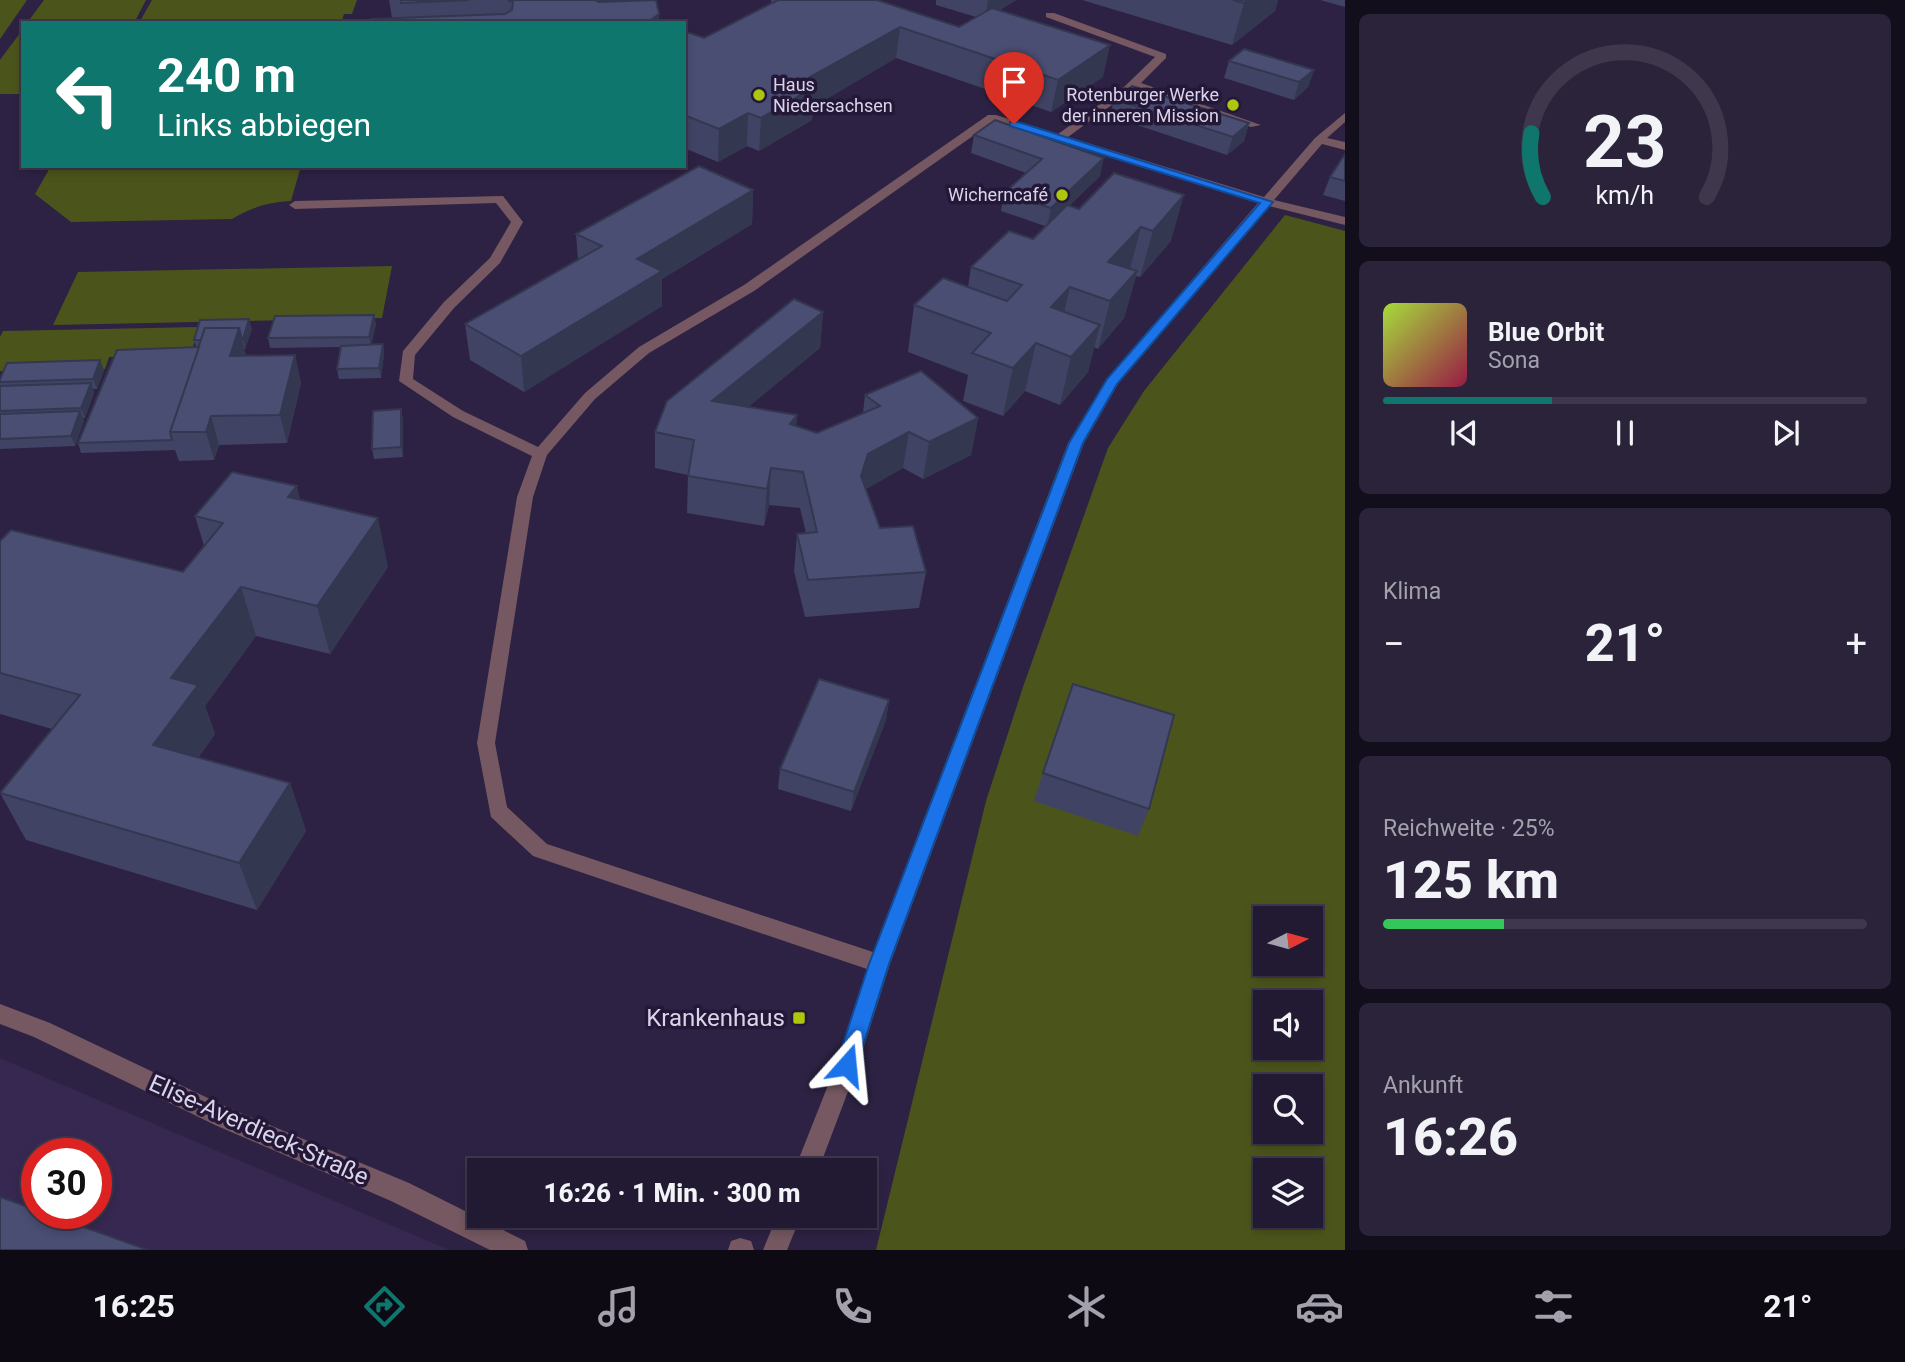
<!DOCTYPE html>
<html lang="de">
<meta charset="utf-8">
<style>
body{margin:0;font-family:Roboto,sans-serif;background:#2a233a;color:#f1f3f6;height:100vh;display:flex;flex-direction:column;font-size:26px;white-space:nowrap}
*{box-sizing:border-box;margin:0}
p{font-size:23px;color:#a2a1ac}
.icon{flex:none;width:38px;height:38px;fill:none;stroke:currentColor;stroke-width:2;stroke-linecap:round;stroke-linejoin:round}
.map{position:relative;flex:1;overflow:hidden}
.panel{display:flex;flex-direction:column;gap:14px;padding:14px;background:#130e1c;width:560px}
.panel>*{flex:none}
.guide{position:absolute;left:21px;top:21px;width:665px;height:147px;border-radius:0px;box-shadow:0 4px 10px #0003,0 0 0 2px #3f384d;background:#0f766e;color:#fff;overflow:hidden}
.needle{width:46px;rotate:84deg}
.fabs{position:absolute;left:1253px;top:906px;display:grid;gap:14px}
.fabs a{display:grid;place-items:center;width:70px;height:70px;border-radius:0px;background:#221a32;box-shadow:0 4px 10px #0003,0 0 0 2px #3f384d;font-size:35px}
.speed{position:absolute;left:21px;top:1138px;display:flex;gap:14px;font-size:35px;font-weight:700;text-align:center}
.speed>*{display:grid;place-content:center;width:91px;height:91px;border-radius:50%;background:#221a32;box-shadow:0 4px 10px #0003,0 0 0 2px #3f384d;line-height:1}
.speed .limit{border:10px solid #d22;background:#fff;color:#111}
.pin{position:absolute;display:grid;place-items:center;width:60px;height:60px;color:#fff;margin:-72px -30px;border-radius:50% 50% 50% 0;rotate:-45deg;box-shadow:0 0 7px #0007}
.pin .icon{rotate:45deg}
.me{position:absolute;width:77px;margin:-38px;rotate:18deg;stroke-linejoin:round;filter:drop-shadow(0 0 5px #0008)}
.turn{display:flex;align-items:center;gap:24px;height:147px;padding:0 21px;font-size:32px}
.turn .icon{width:91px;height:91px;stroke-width:2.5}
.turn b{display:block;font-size:49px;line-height:60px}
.big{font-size:52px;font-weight:800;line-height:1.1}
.panel .card{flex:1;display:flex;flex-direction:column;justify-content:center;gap:10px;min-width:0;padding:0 24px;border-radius:10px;background:#2a233a}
.panel .dial{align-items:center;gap:0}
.dial svg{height:182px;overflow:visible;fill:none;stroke:#3f384d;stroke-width:7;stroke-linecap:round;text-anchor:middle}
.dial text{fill:#f1f3f6;stroke:none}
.song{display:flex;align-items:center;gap:21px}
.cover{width:84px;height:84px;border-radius:10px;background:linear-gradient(135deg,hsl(80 70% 55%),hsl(340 70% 35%))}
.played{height:7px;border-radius:4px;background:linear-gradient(90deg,#0f766e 35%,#3f384d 35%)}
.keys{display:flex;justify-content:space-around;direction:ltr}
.heat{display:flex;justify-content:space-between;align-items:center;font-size:38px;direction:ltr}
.charge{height:10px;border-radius:5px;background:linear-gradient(90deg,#34c759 25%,#3f384d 0)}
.trip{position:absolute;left:467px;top:1158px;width:410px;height:70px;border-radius:0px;background:#221a32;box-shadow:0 4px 10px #0003,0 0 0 2px #3f384d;font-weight:800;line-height:70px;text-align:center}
.menu{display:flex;height:112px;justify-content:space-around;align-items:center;background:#0e0a14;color:#a2a1ac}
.menu .icon{width:49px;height:49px}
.menu .current{color:#0f766e}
.menu b{font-size:32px;color:#f1f3f6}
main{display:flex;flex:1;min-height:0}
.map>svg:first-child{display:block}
</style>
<main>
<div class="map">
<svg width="1345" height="1250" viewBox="0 0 1345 1250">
<rect width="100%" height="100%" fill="#2d2243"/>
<path fill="#362850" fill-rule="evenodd" d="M 0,1058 L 449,1250 L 0,1250 ZM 37,1153 L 96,1153 L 96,1213 L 37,1213 Z"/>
<g fill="#4b551b" fill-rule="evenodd">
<polygon points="0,0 27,0 0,39"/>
<polygon points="44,0 146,0 134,23 27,23"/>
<polygon points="152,0 357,0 352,14 344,14 341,23 139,23"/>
<polygon points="23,29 23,94 0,94 0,60"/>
<path d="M 51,166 L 301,166 L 291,201 C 269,202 252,207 232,219 L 71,222 L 35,194 Z"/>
<path d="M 1285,215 L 1345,231 L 1345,1250 L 876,1250 L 986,801 L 1023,687 L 1108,448 L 1144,391 ZM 1265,919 L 1311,919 L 1311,964 L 1265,964 ZM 1265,1003 L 1311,1003 L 1311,1048 L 1265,1048 ZM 1265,1087 L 1311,1087 L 1311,1132 L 1265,1132 ZM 1265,1171 L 1311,1171 L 1311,1216 L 1265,1216 Z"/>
<polygon points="392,266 382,318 53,325 78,272"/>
<polygon points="200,327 190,355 109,357 105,369 0,371 0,337 3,331"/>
</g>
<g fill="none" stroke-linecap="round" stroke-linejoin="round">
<g fill="#755861" fill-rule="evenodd">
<path d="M 1046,13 L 1054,13 L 1166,54 L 1166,58 L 1141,83 L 1261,125 L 1251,127 L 1135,88 L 1068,137 L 1264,197 L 1315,138 L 1345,113 L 1345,122 L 1327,138 L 1345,142 L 1345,150 L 1322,144 L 1274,200 L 1345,217 L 1345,225 L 1269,206 L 1118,384 L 1084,443 L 890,964 L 858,1065 L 818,1171 L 794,1171 L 836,1065 L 867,969 L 533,856 L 491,817 L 477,743 L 517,497 L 532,456 L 453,417 L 399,381 L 403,351 L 444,302 L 490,258 L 511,222 L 496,203 L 295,209 L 289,205 L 295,201 L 503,196 L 523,222 L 500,263 L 454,308 L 415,355 L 413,379 L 463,411 L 538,447 L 585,393 L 639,347 L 744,285 L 988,115 L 996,115 L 1058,134 L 1125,86 L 1155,57 L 1046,17 ZM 994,121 L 1258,203 L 1107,379 L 1068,443 L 873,952 L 547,844 L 507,807 L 495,743 L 533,497 L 547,455 L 595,399 L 649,353 L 754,291 Z"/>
<polygon points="0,1004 50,1023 231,1109 409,1183 525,1241 528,1250 490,1250 391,1201 215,1125 34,1037 0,1024"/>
<polygon points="777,1216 801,1216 787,1250 763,1250"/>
<polygon points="740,1238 751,1241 754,1250 728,1250 731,1241"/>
</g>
</g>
<g fill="#404363">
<polygon points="389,0 623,0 659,23 392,18"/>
<polygon points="771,0 877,0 959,27 976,17 936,5 936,0 1016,0 1000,10 1103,77 1051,112 896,58 813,107 812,120 759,151 747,146 718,162 684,148 684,31 704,38 771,4"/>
<polygon points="1082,0 1278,0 1275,11 1232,45"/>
<polygon points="1320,0 1345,0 1345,7"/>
<polygon points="1229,61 1314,70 1308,87 1294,100 1224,78"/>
<polygon points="1114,99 1249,123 1244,141 1227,155 1110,116"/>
<polygon points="974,135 1100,176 1069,206 1079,209 1114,173 1171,241 1140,277 1136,276 1124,318 1098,349 1094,347 1088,372 1060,405 1025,391 1003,416 963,401 968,375 908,352 914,305 968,287 971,267 1033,239 1045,226 1001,211 1004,193 1026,173 971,153"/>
<polygon points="1345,154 1345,201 1323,195 1330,177"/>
<polygon points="753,190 752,224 662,279 662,306 524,392 470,360 465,324 578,260 576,234"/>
<polygon points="823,312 820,348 748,407 797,415 796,426 817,433 863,413 865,395 978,418 971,455 923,479 903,468 866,489 880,528 926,572 919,608 805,617 794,571 797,534 806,533 800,508 769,505 764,526 687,513 688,475 655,468 655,432"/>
<polygon points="376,324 371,345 383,344 384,354 381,378 339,379 337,369 341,347 270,348 268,338"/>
<polygon points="252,329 245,349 244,349 246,356 295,355 301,383 287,443 219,445 214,460 179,461 175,450 81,453 78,443 196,347 194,340"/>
<polygon points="100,360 104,370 97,389 93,389 94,393 85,418 83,418 84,421 75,446 0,449 0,382"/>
<polygon points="403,419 403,457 374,459 372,449"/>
<polygon points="300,500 388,567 330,654 256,636 205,706 215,734 198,758 290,783 306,831 257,910 26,840 0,793 52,729 0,714 0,541 183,572 204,546 195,516"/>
<polygon points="889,700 886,720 851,811 778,789 780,769"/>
<polygon points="1043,773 1149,809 1138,836 1034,801"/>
</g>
<g fill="#343750">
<polygon points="586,0 623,0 623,9"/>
<polygon points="988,0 1016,0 985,20"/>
<polygon points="1248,0 1278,0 1275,11 1232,45 1244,3"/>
<polygon points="659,14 659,23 647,23"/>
<polygon points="900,27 896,58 813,107 812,120 759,151 761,118 801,82"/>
<polygon points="1110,45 1103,77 1051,112 1058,80"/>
<polygon points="1314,70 1308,87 1294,100 1299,82"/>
<polygon points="748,113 747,146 718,162 719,129"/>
<polygon points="1249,123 1244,141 1227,155 1233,137"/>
<polygon points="1104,158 1100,176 1047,227 1051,208"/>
<polygon points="753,190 752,224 662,279 662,306 524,392 521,356 637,259"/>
<polygon points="1184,195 1171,241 1140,277 1153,231"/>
<polygon points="1141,227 1129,273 1108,262"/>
<polygon points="1137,271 1124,318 1098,349 1110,301"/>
<polygon points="1070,287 1059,334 1051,307"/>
<polygon points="823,312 820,348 711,437 712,401"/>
<polygon points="374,315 376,324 371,347 369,337"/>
<polygon points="249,319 252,329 245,349 243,339"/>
<polygon points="1100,325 1088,372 1060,405 1071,357"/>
<polygon points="239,328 246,356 230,356"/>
<polygon points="1036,343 1025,391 1003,416 1013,368"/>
<polygon points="383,344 384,354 381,378 379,368"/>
<polygon points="295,355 301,383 287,443 280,415"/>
<polygon points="100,360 104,370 97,389 93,379"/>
<polygon points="91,383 94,393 85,418 81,408"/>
<polygon points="401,409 403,419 403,457 401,447"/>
<polygon points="80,411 84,421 75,446 71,436"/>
<polygon points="797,415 794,451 790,424"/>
<polygon points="211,416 219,445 214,460 206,432"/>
<polygon points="978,418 971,455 923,479 929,442"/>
<polygon points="909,432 903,468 864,490 861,476 868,454"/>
<polygon points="771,468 769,505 764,526 767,489"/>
<polygon points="297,486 309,535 288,497"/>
<polygon points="378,518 388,567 330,654 317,606"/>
<polygon points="241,587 256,636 205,706 215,734 173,793 153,745 171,678"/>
<polygon points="889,700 886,720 851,811 854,792"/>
<polygon points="290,783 306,831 257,910 239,863"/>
</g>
<g fill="#4a4e73" stroke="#343750" stroke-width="2">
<polygon points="401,0 469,0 401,3"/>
<polygon points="508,0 595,0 599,2 656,0 659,14 647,23 370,23 371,19 505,14 512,10 513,2"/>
<polygon points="778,0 877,0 959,27 992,8 1110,45 1058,80 900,27 801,82 814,87 761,118 748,113 719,129 684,115 684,31 704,38"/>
<polygon points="1233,0 1248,0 1244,3"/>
<polygon points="1244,49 1314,70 1299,82 1229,61"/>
<polygon points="1132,86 1249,123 1233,137 1114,99"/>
<polygon points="995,120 1104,158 1051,208 1004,193 1042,159 974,135"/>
<polygon points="1345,154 1345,181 1330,177"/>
<polygon points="699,166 753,190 637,259 662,271 521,356 465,324 602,246 576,234"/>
<polygon points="1114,173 1184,195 1153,231 1141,227 1108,262 1137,271 1110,301 1070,287 1051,307 1100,325 1071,357 1036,343 1013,368 972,353 991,333 914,305 943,278 1007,301 1022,285 971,267 1009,231 1033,239 1067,205 1079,209"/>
<polygon points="794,299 823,312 712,401 797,415 790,424 817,433 880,406 865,395 921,371 978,418 929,442 909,432 868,454 861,476 880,528 913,526 926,572 808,580 797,534 817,532 803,472 771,468 767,489 688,476 694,440 655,432 667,401"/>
<polygon points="374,315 369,337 268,338 275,316"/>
<polygon points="249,319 243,339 242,339 239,328 205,328 201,340 194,340 200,320"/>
<polygon points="205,328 239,328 230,356 295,355 280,415 211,416 206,432 170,432"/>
<polygon points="383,344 379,368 337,369 341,346"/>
<polygon points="199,347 170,432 172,440 78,443 117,350"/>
<polygon points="100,360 93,379 0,382 0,379 7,363"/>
<polygon points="91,383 81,408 0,411 0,386"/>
<polygon points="401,409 401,447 372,449 373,411"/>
<polygon points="80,411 71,436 0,439 0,414"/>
<polygon points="232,472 297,486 288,497 378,518 317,606 241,587 171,678 198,685 153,745 290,783 239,863 0,793 80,695 0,673 0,541 11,530 183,572 223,523 195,516"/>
<polygon points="819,679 889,700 854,792 780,769"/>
<polygon points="1073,684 1174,715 1149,809 1043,773"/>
<polygon points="0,1197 37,1210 37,1213 45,1213 148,1250 0,1250"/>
</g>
<polygon fill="#1a73e8" stroke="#114b97" stroke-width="2" points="1010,122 1018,122 1273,202 1117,384 1083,443 889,964 857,1065 854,1072 847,1075 839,1072 836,1065 869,964 1069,443 1107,379 1260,203 1010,126"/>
<g fill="#adc60e" stroke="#241838" stroke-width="2.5">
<circle cx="759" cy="95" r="7"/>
<circle cx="1233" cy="105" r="7"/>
<circle cx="1062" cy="195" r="7"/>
<rect x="792" y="1011" width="14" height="14" rx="3.5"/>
</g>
<g text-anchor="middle" stroke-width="7" stroke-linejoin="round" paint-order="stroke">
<g font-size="18" fill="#dad4e9" stroke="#241838" text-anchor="end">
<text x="773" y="91" text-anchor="start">Haus<tspan x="773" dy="21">Niedersachsen</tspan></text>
<text x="1219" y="101">Rotenburger Werke<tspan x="1219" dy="21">der inneren Mission</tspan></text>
<text x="1048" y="201">Wicherncafé</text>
</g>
<g font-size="24" fill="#dad4e9" stroke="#241838" text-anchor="end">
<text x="785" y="1026">Krankenhaus</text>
</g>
<g font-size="24" fill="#dad4e9" stroke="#241838">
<text transform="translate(259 1130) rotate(24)" y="8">Elise-Averdieck-Straße</text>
</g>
</g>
</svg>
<div class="fabs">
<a><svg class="needle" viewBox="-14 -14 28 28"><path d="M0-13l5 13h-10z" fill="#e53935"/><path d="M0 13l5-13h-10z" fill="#a2a1ac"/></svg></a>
<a><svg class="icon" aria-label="sound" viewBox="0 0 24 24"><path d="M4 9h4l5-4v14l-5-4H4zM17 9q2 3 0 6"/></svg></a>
<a><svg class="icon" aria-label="search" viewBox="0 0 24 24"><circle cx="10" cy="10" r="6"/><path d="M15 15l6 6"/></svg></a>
<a><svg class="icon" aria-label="layers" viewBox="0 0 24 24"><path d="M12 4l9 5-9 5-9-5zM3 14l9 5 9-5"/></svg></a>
</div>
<div class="speed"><div class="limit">30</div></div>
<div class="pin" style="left:1014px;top:124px;background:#d93025"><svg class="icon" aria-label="arrive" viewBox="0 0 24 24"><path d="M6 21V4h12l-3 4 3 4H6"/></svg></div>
<svg class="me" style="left:847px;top:1065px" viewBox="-20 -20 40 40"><path d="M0-17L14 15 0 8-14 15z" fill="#1a73e8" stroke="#fff" stroke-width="4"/></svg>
<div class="trip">16:26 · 1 Min. · 300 m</div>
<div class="guide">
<div class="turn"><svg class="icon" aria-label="left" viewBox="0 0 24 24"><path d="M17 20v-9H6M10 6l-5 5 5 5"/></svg><div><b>240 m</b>Links abbiegen</div></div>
</div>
</div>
<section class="panel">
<div class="card dial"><svg viewBox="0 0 100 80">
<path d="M14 69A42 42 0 1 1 86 69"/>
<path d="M14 69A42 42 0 0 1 9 41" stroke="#0f766e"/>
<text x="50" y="56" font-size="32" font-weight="700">23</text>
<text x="50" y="72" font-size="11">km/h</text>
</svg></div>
<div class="card">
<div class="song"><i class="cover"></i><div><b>Blue Orbit</b><p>Sona</p></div></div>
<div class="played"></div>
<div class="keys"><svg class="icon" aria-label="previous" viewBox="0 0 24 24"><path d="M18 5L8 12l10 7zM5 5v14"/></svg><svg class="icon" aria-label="pause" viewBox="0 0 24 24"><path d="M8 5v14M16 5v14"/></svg><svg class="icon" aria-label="next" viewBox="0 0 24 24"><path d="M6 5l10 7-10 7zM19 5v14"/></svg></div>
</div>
<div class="card"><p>Klima</p>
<div class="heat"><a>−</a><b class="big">21°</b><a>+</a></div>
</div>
<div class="card"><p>Reichweite · 25%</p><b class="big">125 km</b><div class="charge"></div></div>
<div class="card"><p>Ankunft</p><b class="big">16:26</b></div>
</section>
</main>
<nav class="menu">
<b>16:25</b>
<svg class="icon current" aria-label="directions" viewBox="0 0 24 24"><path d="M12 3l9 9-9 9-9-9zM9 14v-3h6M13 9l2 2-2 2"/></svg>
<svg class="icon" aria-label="music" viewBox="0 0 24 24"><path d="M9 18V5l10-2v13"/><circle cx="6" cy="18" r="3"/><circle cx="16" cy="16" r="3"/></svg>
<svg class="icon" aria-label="phone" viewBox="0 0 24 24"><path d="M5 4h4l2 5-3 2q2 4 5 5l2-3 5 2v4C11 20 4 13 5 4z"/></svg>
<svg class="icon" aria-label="climate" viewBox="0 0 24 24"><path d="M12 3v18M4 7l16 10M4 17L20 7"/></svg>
<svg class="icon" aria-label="car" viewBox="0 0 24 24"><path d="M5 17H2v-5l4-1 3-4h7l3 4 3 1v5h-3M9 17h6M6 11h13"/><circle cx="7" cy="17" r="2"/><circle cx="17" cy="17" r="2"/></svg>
<svg class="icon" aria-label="filters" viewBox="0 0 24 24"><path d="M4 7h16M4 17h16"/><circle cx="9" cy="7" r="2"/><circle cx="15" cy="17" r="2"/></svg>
<b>21°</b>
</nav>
